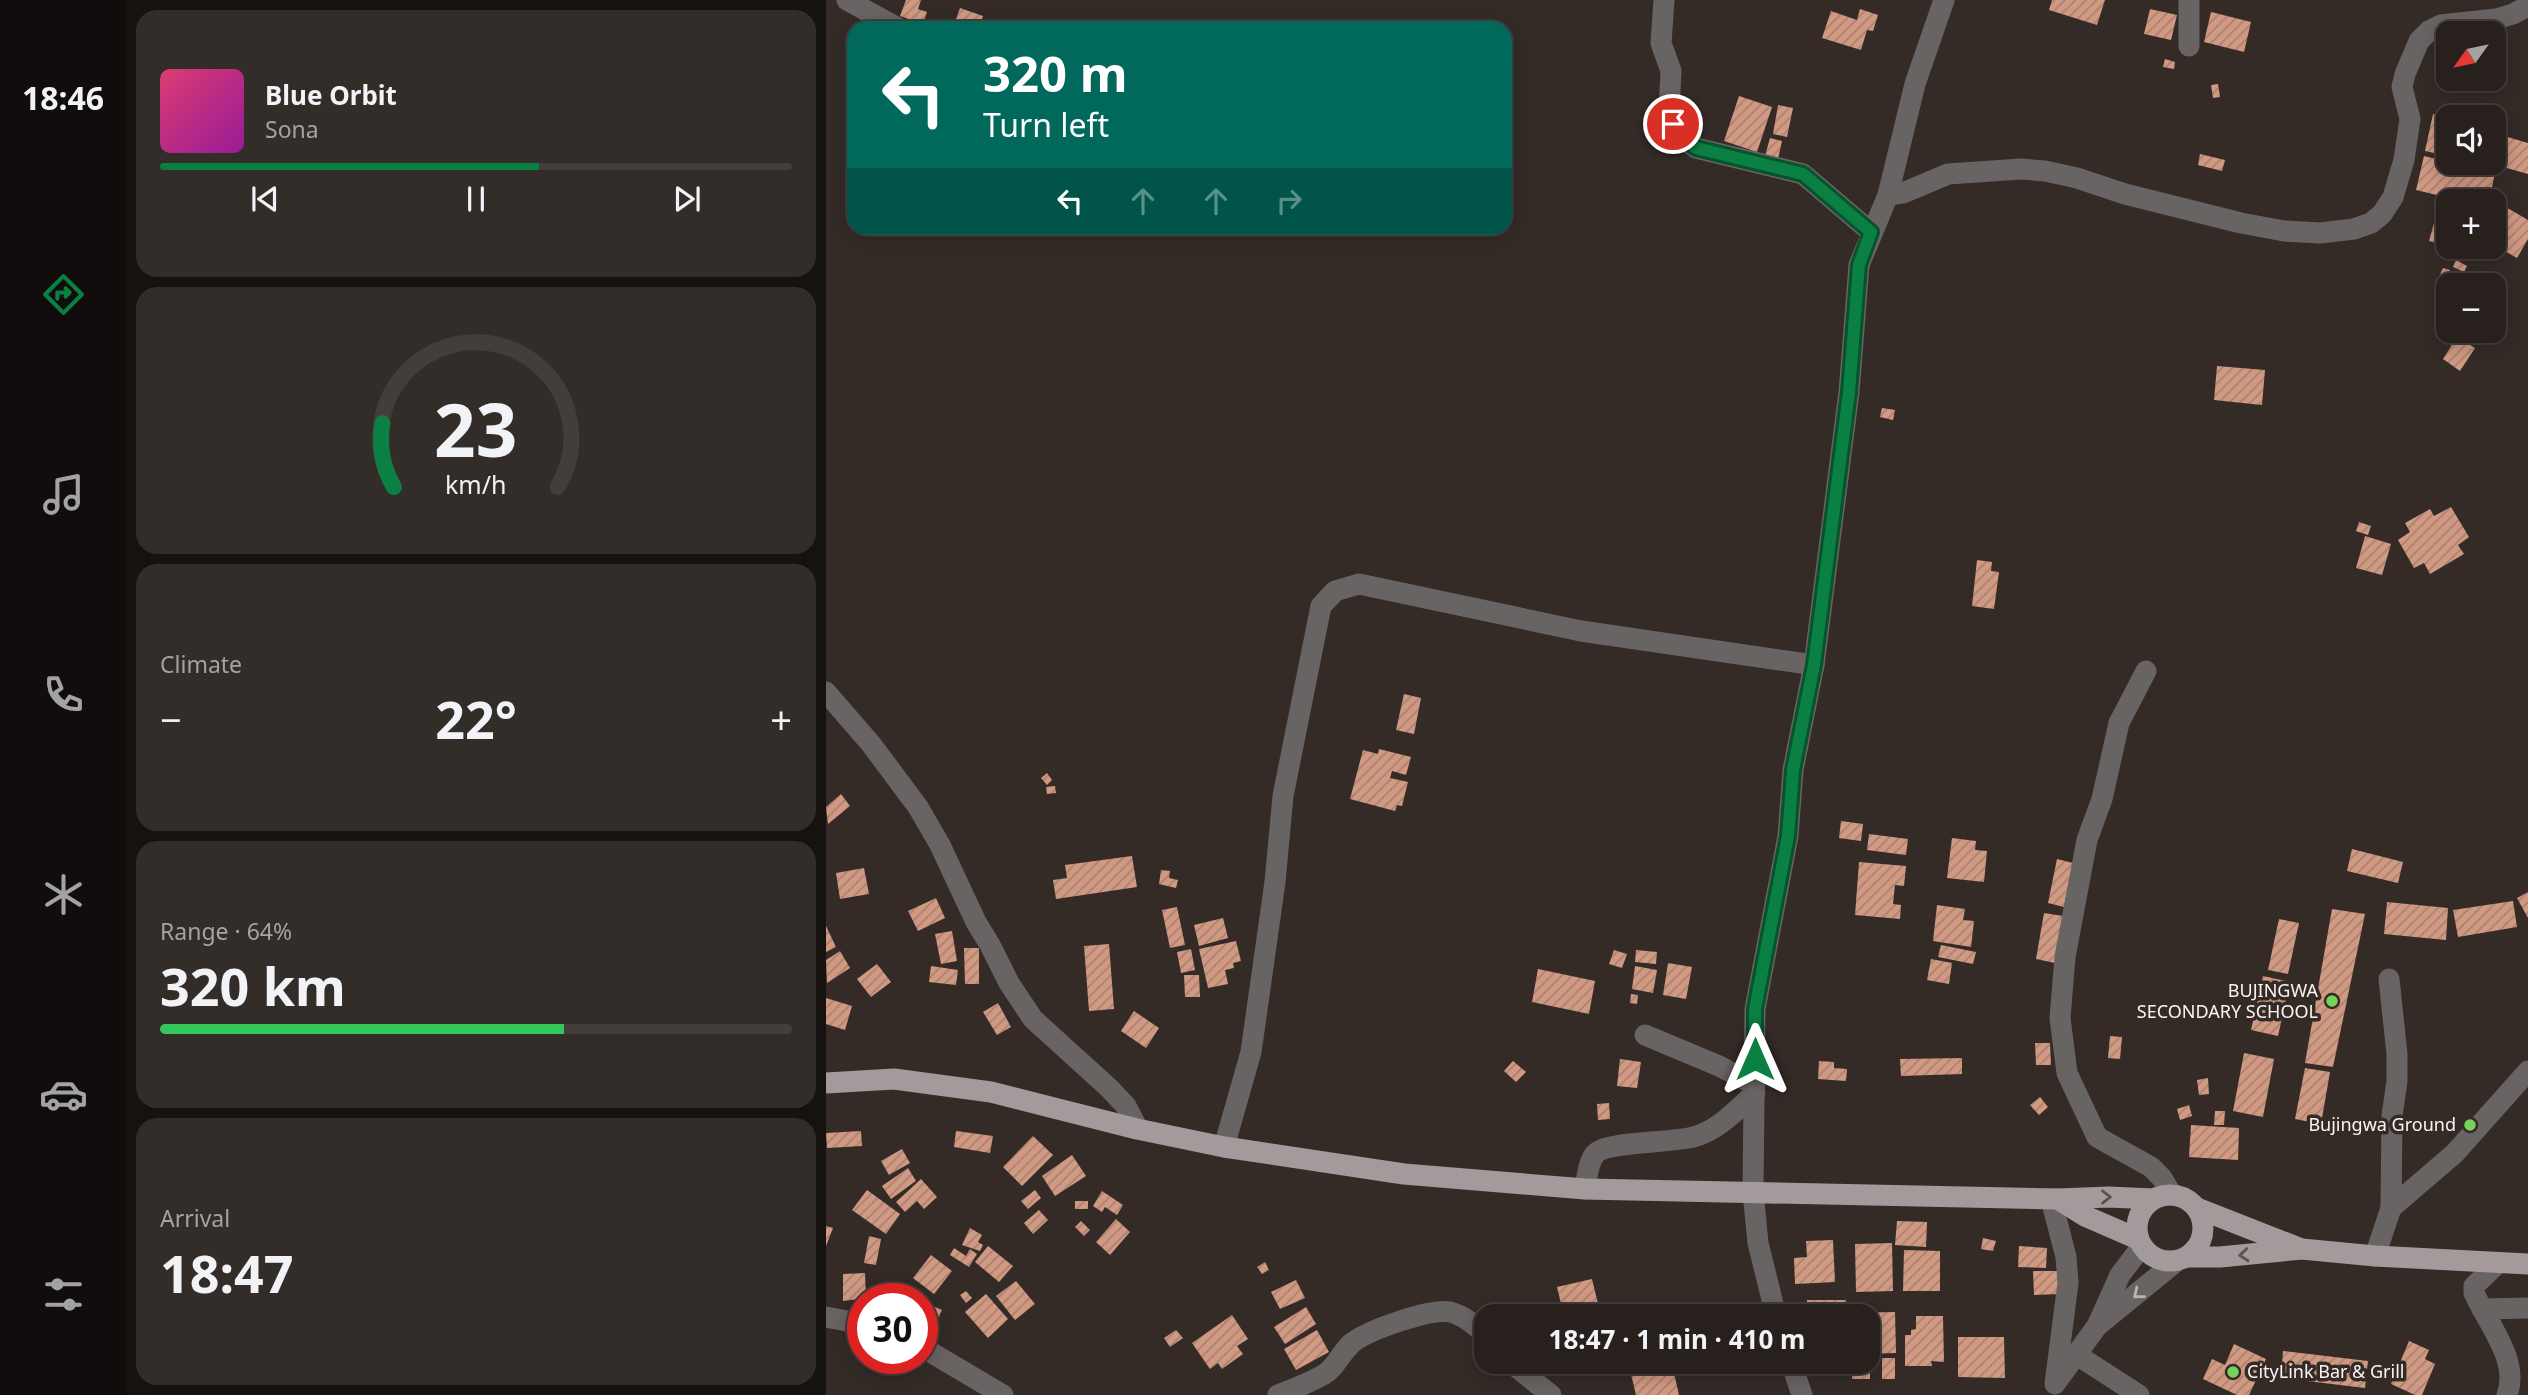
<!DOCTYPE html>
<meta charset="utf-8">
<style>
body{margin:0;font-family:"Noto Sans",sans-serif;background:#332d2a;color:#f1f3f6;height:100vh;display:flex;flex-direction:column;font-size:26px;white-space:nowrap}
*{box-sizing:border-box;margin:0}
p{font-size:23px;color:#a4a3a4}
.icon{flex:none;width:38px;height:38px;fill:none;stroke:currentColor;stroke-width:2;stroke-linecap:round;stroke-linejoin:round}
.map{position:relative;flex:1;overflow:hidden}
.drawer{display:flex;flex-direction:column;gap:10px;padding:10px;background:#151210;width:700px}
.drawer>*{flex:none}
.banner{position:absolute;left:21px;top:21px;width:665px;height:214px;border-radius:21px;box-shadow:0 4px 18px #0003,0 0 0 2px #433e3b;background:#00695c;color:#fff;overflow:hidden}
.needle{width:46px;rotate:237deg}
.controls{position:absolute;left:1610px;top:21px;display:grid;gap:14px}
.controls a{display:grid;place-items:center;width:70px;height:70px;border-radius:14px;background:#27201d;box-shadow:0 4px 18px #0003,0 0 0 2px #433e3b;font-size:35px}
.speed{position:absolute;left:21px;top:1283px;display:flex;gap:14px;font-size:35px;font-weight:700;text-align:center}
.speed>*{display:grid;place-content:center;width:91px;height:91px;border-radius:50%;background:#27201d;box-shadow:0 4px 18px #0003,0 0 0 2px #433e3b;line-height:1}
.speed .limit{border:10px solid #d22;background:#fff;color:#111}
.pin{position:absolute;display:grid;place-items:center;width:60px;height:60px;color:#fff;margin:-30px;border:4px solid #fff;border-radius:50%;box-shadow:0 2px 7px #0007}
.me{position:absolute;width:77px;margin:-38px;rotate:0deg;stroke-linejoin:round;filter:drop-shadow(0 0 5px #0008)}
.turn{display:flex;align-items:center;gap:24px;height:147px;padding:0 21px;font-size:32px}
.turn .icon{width:91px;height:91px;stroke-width:2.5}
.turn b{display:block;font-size:49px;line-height:60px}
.lanes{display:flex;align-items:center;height:66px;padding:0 21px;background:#0003;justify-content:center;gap:35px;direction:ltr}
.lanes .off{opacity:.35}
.big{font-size:52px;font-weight:700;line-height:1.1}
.drawer .widget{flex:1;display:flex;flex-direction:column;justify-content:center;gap:10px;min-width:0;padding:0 24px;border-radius:21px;background:#332d2a}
.drawer .dial{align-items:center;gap:0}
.dial svg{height:182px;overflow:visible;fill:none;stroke:#433e3b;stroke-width:7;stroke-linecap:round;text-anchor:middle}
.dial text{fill:#f1f3f6;stroke:none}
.song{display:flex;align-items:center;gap:21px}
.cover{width:84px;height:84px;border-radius:10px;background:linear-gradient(135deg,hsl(340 70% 55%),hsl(300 70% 35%))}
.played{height:7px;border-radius:4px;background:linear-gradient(90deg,#0b8043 60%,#433e3b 60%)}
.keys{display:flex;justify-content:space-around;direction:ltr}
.heat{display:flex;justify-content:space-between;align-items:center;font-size:38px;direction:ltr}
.charge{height:10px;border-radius:5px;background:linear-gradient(90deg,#34c759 64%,#433e3b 0)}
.trip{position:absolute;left:648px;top:1304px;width:406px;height:70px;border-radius:21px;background:#27201d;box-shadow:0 4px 18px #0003,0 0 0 2px #433e3b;font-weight:700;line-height:70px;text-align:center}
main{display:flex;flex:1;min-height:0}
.tabs{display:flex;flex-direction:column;width:126px;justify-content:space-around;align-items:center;background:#100d0c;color:#a4a3a4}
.tabs .icon{width:49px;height:49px}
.tabs .selected{color:#0b8043}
.tabs b{font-size:32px;color:#f1f3f6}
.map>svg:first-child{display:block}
</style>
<main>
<nav class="tabs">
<b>18:46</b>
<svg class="icon selected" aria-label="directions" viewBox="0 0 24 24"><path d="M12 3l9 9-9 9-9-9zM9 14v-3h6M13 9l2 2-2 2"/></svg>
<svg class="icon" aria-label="music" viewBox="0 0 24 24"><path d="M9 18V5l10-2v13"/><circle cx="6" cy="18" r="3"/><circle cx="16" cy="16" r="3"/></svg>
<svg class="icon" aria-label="phone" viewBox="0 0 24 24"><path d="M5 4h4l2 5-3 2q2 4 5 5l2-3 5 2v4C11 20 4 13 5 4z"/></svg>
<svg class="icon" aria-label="climate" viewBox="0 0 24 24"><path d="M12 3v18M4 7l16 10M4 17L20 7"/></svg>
<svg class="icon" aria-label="car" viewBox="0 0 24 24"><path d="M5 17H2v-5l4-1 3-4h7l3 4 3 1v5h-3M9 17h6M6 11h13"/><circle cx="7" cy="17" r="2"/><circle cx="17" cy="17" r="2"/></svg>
<svg class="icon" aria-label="filters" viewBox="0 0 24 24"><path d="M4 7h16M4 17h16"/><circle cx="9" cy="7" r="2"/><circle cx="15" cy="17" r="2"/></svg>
</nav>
<section class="drawer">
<div class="widget">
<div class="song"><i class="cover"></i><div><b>Blue Orbit</b><p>Sona</p></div></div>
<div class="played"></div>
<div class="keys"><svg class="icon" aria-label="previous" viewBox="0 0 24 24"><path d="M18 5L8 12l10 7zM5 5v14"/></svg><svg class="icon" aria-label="pause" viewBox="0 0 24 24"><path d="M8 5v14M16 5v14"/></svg><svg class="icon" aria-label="next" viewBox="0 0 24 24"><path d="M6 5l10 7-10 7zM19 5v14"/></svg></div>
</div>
<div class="widget dial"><svg viewBox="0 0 100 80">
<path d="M14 69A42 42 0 1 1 86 69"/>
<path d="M14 69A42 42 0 0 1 9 41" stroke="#0b8043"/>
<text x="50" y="56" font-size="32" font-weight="700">23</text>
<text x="50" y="72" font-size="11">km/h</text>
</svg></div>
<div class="widget"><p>Climate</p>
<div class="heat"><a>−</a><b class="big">22°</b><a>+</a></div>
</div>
<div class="widget"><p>Range · 64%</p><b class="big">320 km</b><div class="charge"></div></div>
<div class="widget"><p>Arrival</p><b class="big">18:47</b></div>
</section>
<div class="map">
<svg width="1702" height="1395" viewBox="0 0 1702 1395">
<defs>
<pattern id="building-hatch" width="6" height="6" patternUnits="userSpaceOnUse" patternTransform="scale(1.75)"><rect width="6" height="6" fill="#d19982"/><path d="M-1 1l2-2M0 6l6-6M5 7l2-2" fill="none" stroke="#a98171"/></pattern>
</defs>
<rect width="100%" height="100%" fill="#342b27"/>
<g fill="url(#building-hatch)">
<polygon points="80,0 95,0 92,9 101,12 97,24 74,16"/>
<polygon points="1226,0 1279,0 1271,25 1223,10"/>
<polygon points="134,8 157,16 153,28 145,28 129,22"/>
<polygon points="1034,9 1052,15 1047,31 1041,30 1035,50 996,38 1005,11 1031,20"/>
<polygon points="1324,9 1351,15 1345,40 1318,34"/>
<polygon points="1385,12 1425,22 1418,52 1378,42"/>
<polygon points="1339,59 1349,62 1348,69 1337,67"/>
<polygon points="1392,84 1394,97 1387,98 1385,85"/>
<polygon points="913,96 946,107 931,152 898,141"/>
<polygon points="952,105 967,108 961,137 947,134"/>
<polygon points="1607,114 1622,118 1622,156 1599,151"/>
<polygon points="1668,128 1674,130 1669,152 1668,151"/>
<polygon points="1678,136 1702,143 1702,174 1670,165"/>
<polygon points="944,138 956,141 952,159 939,156"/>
<polygon points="1374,154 1399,160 1396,171 1372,165"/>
<polygon points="1598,156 1669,173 1663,201 1636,201 1590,190"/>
<polygon points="1678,206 1702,220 1702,239 1691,258 1668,245 1668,224"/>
<polygon points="1612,209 1622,212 1622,246 1603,241"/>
<polygon points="1630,260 1641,266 1638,272 1627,267"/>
<polygon points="1617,268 1624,270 1619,282 1612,279"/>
<polygon points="1639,275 1653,285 1631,285"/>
<polygon points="1631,337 1649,348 1634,371 1617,359"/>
<polygon points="1391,366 1439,370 1436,405 1388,400"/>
<polygon points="1056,408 1069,410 1067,420 1054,417"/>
<polygon points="1625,507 1643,537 1632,545 1638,554 1604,574 1598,563 1588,568 1572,540 1584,532 1579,523 1604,509 1608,516"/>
<polygon points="1533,522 1545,526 1542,535 1530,531"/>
<polygon points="1539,536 1565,544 1556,575 1530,568"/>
<polygon points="1151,560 1166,562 1165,571 1173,572 1168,609 1146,606"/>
<polygon points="578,694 595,698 588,734 570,730"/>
<polygon points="553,749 585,757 580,775 566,771 564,778 582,782 576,806 571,805 569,811 524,799 537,750 552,754"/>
<polygon points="221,773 226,780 221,785 215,778"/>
<polygon points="229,786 230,793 221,794 220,787"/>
<polygon points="15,794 24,806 2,824 0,807"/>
<polygon points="1015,821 1037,824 1035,841 1013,838"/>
<polygon points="1043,834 1082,839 1080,855 1041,850"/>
<polygon points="1126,838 1150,841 1149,850 1161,851 1158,882 1121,878"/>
<polygon points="1526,849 1577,862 1572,883 1521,871"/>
<polygon points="306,856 311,887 230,899 227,880 241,878 239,865"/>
<polygon points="1231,859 1247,863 1238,907 1222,903"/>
<polygon points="1033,862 1080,866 1078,886 1069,885 1067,904 1075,905 1074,919 1029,915"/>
<polygon points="38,868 43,894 14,899 10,873"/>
<polygon points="335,870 344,871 343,878 352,880 350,888 333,884"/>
<polygon points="1702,892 1702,918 1691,898"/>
<polygon points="110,898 119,918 92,931 82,911"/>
<polygon points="1687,901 1691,927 1632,937 1627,910"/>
<polygon points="1561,902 1622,908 1620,940 1558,934"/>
<polygon points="1111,905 1139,909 1137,920 1148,921 1145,947 1107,941"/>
<polygon points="351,907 359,945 344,948 336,910"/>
<polygon points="1506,909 1539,914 1507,1067 1479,1063"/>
<polygon points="1218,913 1237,916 1229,963 1210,959"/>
<polygon points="397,918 402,938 373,946 368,925"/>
<polygon points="1453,919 1473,923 1462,974 1442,970"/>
<polygon points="0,926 10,947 0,952"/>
<polygon points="126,931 131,961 115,964 109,934"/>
<polygon points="410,941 415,961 407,963 408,968 399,970 402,984 382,988 373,949"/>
<polygon points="283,944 288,1009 263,1011 258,946"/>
<polygon points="1115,945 1150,952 1147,964 1112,957"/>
<polygon points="138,948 153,948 153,984 139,984"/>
<polygon points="365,949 369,970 355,973 351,952"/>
<polygon points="788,950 801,954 796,968 783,964"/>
<polygon points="810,950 831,952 830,964 809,962"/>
<polygon points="14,951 24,968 1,983 0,960"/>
<polygon points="1105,959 1126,963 1123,984 1101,980"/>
<polygon points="842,963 866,967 860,999 837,995"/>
<polygon points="51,964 65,982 45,997 31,979"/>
<polygon points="105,966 132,970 130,985 103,982"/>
<polygon points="809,966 831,970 827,993 806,989"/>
<polygon points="712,969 769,981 763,1014 706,1002"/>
<polygon points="358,975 373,975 374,997 359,997"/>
<polygon points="1437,976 1464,982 1452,1036 1425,1030"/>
<polygon points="805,994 812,995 811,1004 804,1003"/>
<polygon points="0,998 26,1006 19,1030 0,1024"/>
<polygon points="172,1003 185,1027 171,1035 157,1012"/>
<polygon points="308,1011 333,1028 320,1048 295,1031"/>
<polygon points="1284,1036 1296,1037 1294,1059 1282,1058"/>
<polygon points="1209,1043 1224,1043 1225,1065 1210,1065"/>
<polygon points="1418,1053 1448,1059 1437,1117 1407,1111"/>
<polygon points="1136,1058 1136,1074 1075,1076 1074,1059"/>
<polygon points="794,1059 815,1062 811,1088 791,1086"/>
<polygon points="687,1061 700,1072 690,1082 678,1071"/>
<polygon points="993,1061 1008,1062 1008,1068 1021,1069 1020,1081 992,1079"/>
<polygon points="1479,1068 1504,1072 1495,1124 1469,1119"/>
<polygon points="1382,1078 1383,1094 1373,1095 1371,1080"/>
<polygon points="1214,1097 1222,1107 1213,1115 1204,1105"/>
<polygon points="783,1103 784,1119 772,1120 771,1104"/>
<polygon points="1363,1105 1366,1116 1354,1120 1351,1109"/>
<polygon points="1389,1111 1399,1111 1398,1125 1388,1125"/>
<polygon points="1365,1125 1413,1128 1412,1160 1363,1157"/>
<polygon points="35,1131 36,1146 1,1148 0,1133"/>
<polygon points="130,1131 167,1136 164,1153 128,1147"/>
<polygon points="207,1136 227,1155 196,1186 177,1167"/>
<polygon points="76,1149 84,1163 63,1175 55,1161"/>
<polygon points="246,1155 260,1176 229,1196 216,1176"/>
<polygon points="82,1168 90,1181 65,1199 56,1186"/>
<polygon points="95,1179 111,1197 98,1209 91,1201 79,1212 70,1202"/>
<polygon points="41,1190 74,1214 60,1234 26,1210"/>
<polygon points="209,1190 215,1198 202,1209 195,1201"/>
<polygon points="276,1191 297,1205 291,1215 279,1207 276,1212 267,1206"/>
<rect x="249" y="1201" width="13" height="8"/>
<polygon points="213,1210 222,1220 207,1234 198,1223"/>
<polygon points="290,1219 304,1232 284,1255 270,1242"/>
<polygon points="255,1221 264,1230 258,1236 249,1227"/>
<polygon points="1071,1221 1101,1222 1100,1247 1069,1245"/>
<polygon points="0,1226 7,1228 0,1246"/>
<polygon points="144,1228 156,1235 152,1242 157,1245 154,1251 136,1245"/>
<polygon points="43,1236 55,1239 50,1265 38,1263"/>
<polygon points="1157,1238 1170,1241 1167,1251 1155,1249"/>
<polygon points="1007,1240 1009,1282 969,1284 968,1258 981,1257 980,1241"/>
<polygon points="1066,1243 1067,1291 1030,1292 1029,1244"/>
<polygon points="162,1246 187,1266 173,1282 149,1262"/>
<polygon points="1193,1246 1221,1248 1220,1268 1192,1267"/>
<polygon points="128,1248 140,1256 144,1249 151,1254 143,1267 124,1255"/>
<polygon points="1078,1250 1114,1251 1114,1291 1077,1291"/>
<polygon points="105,1255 126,1271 108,1294 87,1278"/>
<polygon points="439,1262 443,1270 436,1274 431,1267"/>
<polygon points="1207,1271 1232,1271 1233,1294 1208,1295"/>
<polygon points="39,1273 40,1298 17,1301 17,1274"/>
<polygon points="766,1279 775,1316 738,1316 731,1287"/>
<polygon points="470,1280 479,1298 454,1309 445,1292"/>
<polygon points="190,1281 209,1304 189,1320 170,1296"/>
<polygon points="72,1290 91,1298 68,1298"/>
<polygon points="140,1291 146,1298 140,1303 134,1295"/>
<polygon points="160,1294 182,1319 162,1338 139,1312"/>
<polygon points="981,1300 1020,1300 1019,1316 981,1316"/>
<polygon points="96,1301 116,1310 110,1323 96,1317"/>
<polygon points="480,1307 490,1324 459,1344 448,1327"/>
<polygon points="1069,1312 1070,1353 1041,1354 1041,1316 1026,1316 1026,1313"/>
<polygon points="406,1315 422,1339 411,1346 417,1354 396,1369 392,1363 384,1369 366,1343"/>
<polygon points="1090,1316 1117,1316 1118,1362 1105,1361 1106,1366 1079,1366 1079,1335 1085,1335 1085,1330 1090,1329"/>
<polygon points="350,1330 357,1338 344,1347 338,1338"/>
<polygon points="491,1330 503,1352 470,1370 458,1349"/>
<polygon points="1132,1337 1178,1337 1179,1378 1132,1377"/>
<polygon points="1583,1341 1603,1350 1599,1359 1609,1364 1596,1395 1589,1395 1565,1384"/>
<polygon points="1408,1344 1440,1359 1423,1395 1411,1395 1377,1379 1386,1359 1399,1365"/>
<polygon points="1457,1351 1542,1361 1539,1388 1455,1378"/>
<rect x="1056" y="1358" width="13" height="21"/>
<polygon points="768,1362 787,1362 788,1369 770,1372"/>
<polygon points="1044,1363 1044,1379 1026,1379 1026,1364"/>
<polygon points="836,1367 837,1375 848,1373 853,1395 810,1395 805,1374"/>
</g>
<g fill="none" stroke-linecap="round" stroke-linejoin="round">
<g stroke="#696464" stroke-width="21">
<polyline points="21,0 72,28"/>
<polyline points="838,0 835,43 845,71 843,113 847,124 855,137 870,148 977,174 1045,232"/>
<polyline points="1363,46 1363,0"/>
<polyline points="1062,195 1077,193 1122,174 1195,169 1219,171 1251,178 1299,194 1415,223 1458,231 1494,233 1528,229 1545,223 1556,214 1567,197 1578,160 1584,119 1576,87 1579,74 1593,41 1603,31 1615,25 1670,19 1687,14 1702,6"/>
<polyline points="1320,671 1293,723 1276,799 1261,840 1239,957 1234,1018 1241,1073 1271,1137 1325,1167 1336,1178 1346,1195"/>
<polyline points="0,692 45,744 92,807 114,845 150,922 164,945 183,983 207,1019 283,1088 300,1106 312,1129"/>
<polyline points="819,1035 893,1066 929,1085"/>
<polyline points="398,1147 425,1052 449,882 457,796 495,606 509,591 533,584 755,631 988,665"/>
<path d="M 759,1189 C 761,1178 762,1161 770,1153 C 782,1141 847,1143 867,1137 C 891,1131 911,1110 929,1093"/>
<polyline points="1225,1199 1240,1257 1242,1283 1229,1384"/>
<polyline points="1565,1208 1629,1153 1702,1071"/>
<polyline points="1549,1256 1565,1208 1566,1116 1571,1081 1571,1054 1563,979"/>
<path d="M 1672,1263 L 1648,1286 L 1648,1293 C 1662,1324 1694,1361 1681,1395"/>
<polyline points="1656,1309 1702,1308"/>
<polyline points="950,1316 932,1243 927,1192 929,1009 962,836 967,770 988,665 1023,392 1033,265 1062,195 1089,84 1118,0"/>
<polyline points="0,1317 37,1324"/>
<polyline points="1271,1326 1352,1260"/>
<polyline points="96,1347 177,1395"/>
<polyline points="1251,1355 1313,1395"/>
<polyline points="684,1362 725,1395"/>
<polyline points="965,1362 976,1395"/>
<polyline points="1231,1381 1271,1326 1294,1275 1316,1246"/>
<path d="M 452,1395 C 467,1389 483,1383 497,1375 C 510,1368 515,1352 526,1343 C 542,1330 605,1308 624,1312 C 637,1315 651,1326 660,1336"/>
</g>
<g stroke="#a59a9b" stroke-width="21">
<polyline points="0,1083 68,1079 165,1092 311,1129 398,1147 578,1174 759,1189 1232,1199 1283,1197 1327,1199"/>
<circle cx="1344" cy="1228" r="33"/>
<polyline points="1232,1199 1259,1216 1312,1239"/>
<polyline points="1371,1208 1473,1248"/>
<polyline points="1360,1257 1394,1257 1476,1249 1549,1256 1702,1264"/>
</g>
</g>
<defs><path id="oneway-chevron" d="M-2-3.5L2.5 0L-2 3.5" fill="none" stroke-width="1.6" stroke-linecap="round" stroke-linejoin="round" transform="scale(1.75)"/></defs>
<g stroke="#5c5250">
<use href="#oneway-chevron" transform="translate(1280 1197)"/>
<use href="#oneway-chevron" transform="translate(1418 1255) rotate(175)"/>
</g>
<use stroke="#b9b3b2" href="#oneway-chevron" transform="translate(1312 1294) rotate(141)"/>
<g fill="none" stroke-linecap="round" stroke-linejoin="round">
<defs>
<polyline id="route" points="847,124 855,136 870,148 977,174 1045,232 1033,265 1023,392 988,665 967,770 962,836 929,1009 929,1059"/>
</defs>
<use href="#route" stroke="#07532c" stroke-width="18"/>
<use href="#route" stroke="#0b8043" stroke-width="12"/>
</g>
<g fill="#75d25b" stroke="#342b27" stroke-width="2.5">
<circle cx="1506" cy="1001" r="7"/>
<circle cx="1644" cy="1125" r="7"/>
<circle cx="1407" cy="1372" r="7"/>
</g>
<g text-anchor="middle" stroke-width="7" stroke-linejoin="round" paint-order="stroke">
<g font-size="18" fill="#faf4f1" stroke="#342b27" text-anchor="end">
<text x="1492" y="997">BUJINGWA<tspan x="1492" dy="21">SECONDARY SCHOOL</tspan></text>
<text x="1630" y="1131">Bujingwa Ground</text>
<text x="1421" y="1378" text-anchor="start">CityLink Bar &amp; Grill</text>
</g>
</g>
</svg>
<div class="controls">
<a><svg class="needle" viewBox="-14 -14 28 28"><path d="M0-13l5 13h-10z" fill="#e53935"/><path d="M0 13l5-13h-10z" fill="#a4a3a4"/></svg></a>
<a><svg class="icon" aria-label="sound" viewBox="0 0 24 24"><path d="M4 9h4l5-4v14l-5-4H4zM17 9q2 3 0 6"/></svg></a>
<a>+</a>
<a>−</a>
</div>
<div class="speed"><div class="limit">30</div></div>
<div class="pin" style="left:847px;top:124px;background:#d93025"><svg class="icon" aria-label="arrive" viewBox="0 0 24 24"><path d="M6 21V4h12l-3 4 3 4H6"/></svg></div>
<svg class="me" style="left:929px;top:1059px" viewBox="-20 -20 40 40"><path d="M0-17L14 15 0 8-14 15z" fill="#0b8043" stroke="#fff" stroke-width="4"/></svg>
<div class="trip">18:47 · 1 min · 410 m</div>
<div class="banner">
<div class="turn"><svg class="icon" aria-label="left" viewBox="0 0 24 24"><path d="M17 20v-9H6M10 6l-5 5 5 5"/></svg><div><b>320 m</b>Turn left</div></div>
<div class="lanes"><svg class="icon" aria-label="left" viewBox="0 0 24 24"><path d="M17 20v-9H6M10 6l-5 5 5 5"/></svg><svg class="icon off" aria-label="ahead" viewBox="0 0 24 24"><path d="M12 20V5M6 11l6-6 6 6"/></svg><svg class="icon off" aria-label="ahead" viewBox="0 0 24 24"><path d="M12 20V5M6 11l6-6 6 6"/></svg><svg class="icon off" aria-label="right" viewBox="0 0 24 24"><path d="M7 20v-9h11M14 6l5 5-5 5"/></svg></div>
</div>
</div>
</main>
